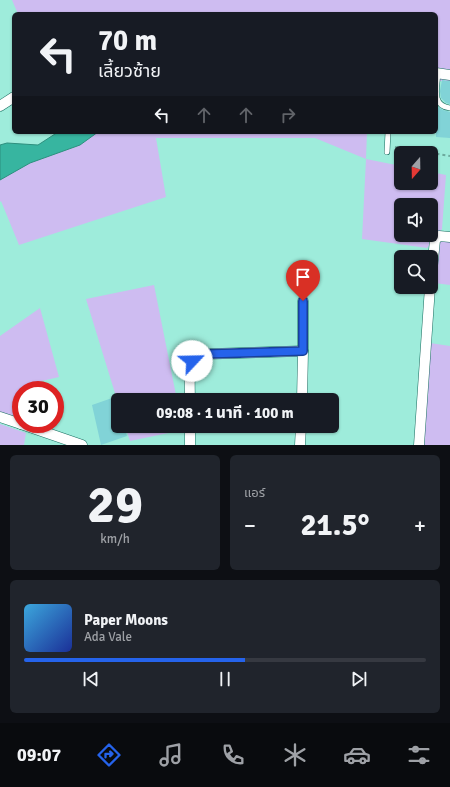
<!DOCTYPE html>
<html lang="th">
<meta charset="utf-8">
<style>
body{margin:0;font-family:Signika,"Noto Sans Thai",sans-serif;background:#20242c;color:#f1f3f6;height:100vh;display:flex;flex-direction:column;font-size:15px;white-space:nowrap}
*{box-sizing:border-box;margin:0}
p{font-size:13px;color:#9ea1a6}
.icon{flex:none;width:22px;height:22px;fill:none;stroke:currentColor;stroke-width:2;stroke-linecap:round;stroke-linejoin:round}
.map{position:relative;height:445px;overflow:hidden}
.details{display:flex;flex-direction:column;gap:10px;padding:10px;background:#0d0f14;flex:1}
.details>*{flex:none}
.hud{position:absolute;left:12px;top:12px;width:426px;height:122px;border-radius:6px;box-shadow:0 1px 3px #0004;background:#171b24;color:#f1f3f6;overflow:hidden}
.needle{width:26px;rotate:200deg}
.tools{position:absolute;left:394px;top:146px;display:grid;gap:8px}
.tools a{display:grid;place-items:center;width:44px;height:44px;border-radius:6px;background:#171b24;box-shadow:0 1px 3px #0004;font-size:20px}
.speed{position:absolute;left:12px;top:381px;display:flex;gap:8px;font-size:20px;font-weight:700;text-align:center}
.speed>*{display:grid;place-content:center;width:52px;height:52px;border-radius:50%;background:#171b24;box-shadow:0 1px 3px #0004;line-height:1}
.speed .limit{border:6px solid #d22;background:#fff;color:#111}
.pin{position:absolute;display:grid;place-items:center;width:34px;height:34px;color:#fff;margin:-41px -17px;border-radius:50% 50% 50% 0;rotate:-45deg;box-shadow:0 0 4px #0007}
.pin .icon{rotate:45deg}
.me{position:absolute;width:44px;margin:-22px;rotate:66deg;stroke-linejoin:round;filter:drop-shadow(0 0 3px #0008)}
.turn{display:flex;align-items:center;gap:14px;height:84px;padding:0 20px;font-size:18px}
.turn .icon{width:52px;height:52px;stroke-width:2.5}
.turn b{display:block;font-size:28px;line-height:34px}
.lanes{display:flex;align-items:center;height:38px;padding:0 20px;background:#0003;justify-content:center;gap:20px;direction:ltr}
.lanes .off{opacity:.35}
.big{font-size:30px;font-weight:800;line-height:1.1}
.details .widget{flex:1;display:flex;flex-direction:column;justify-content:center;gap:6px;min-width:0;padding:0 14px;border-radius:6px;background:#20242c}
.details .dial{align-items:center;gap:0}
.dial b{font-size:52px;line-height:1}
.song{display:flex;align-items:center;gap:12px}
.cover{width:48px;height:48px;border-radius:6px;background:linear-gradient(135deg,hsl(200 70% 55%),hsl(230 70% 35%))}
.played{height:4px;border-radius:2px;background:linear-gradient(90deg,#2563eb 55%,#363941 55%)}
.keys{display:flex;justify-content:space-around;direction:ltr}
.heat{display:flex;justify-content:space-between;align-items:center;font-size:22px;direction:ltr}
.details .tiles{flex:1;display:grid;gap:10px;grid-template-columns:1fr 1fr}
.widget:last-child{grid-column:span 2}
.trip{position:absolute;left:111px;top:393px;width:228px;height:40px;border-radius:6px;background:#171b24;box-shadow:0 1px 3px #0004;font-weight:800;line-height:40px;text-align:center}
.dock{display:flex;height:64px;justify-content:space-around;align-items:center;background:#090b0e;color:#9ea1a6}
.dock .icon{width:28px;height:28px}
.dock .on{color:#2563eb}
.dock b{font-size:18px;color:#f1f3f6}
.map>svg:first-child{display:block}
</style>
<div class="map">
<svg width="450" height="445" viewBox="0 0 450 445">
<rect width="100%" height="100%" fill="#9eecdb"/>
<g fill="#cebcf1" fill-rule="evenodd">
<polygon points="12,0 450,0 450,83 436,80 436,14 18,14"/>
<path d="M 98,132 L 367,132 L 366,159 L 401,166 L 401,183 L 431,183 L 431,172 L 446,175 L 442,229 L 427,248 L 362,239 L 366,159 L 315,138 L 156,138 L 166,197 L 19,245 L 1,201 L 0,202 L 0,180 L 30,163 L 80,145 ZM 401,205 L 431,205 L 431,235 L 401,235 Z"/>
<polygon points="450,239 450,285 434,283 438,241"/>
<polygon points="154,285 177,400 118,400 118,403 86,299"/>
<polygon points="40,308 59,377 33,383 32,390 21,390 21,407 17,422 0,417 0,336"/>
<polygon points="430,343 450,346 450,445 424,445"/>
<polygon points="0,424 26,433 24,445 0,445"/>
<polygon points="125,426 182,426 183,430 130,441"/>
</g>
<polygon fill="#37b5a0" stroke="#2d8f7e" points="58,132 98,132 80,145 30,163 0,180 0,145 7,143 38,145"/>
<g fill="#81d3d7">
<polygon points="442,80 450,81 450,104 446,103 441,98 440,91"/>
<polygon points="438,107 443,110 450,112 450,138 436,137 436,111 438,111"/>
<polygon points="115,397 118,407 118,426 124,426 127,436 101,445 92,405"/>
</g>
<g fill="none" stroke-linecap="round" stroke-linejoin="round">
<defs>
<g id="lane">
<path d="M 438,73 C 437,87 431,106 450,108"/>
<polyline points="387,152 388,132"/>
</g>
<g id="street">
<polyline points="436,73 450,75"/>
<polyline points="0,106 14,97"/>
<polyline points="431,280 435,240 439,236 450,237"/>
<polyline points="303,301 303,351"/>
<path d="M 190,400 C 190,391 188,364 194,358 C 197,355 202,354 206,354 L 303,351 L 302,400"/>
<polyline points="0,417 21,424"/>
<polyline points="21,424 82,445"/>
<polyline points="190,445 190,426"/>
<polyline points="300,445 301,426"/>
<polyline points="419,445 430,287"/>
</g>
</defs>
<use href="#lane" stroke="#1a6e61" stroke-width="6"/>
<use href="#street" stroke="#1a6e61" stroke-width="11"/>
<polyline stroke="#6caa9d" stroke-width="2" stroke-dasharray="3 3" stroke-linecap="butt" points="395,147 450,156"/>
<use href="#lane" stroke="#fff" stroke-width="5"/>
<use href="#street" stroke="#fff" stroke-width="10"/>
</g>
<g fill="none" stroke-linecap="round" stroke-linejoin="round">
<defs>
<polyline id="route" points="192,361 194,357 206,354 303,351 303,301"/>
</defs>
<use href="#route" stroke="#184099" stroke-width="10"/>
<use href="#route" stroke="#2563eb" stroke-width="7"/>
</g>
</svg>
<div class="tools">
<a><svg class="needle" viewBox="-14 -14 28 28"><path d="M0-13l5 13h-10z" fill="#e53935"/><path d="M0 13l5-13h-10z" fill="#9ea1a6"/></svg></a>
<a><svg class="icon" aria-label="sound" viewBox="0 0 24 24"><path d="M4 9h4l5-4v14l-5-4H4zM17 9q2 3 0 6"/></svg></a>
<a><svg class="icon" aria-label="search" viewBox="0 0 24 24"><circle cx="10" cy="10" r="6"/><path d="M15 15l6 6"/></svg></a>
</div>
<div class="speed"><div class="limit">30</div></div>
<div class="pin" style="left:303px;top:301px;background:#d93025"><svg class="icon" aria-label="arrive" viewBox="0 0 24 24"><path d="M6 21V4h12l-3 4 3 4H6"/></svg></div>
<svg class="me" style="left:192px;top:361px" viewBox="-20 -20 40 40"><circle r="19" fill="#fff"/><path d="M0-13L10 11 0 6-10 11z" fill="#2563eb"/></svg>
<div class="trip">09:08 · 1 นาที · 100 m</div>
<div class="hud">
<div class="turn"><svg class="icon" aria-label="left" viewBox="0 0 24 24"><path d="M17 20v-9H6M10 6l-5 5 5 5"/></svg><div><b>70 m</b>เลี้ยวซ้าย</div></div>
<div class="lanes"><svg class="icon" aria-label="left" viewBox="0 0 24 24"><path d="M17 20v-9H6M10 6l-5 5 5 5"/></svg><svg class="icon off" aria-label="ahead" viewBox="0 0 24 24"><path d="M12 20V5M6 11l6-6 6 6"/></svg><svg class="icon off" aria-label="ahead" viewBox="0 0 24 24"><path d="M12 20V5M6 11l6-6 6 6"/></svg><svg class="icon off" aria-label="right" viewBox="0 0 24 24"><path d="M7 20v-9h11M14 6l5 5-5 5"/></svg></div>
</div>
</div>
<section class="details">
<div class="tiles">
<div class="widget dial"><b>29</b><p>km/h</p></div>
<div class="widget"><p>แอร์</p>
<div class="heat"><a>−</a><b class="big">21.5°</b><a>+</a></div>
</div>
<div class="widget">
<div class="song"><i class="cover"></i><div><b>Paper Moons</b><p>Ada Vale</p></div></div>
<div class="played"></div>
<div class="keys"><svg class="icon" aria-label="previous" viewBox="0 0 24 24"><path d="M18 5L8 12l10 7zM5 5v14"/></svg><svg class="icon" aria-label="pause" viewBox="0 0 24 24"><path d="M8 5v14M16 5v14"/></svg><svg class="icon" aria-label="next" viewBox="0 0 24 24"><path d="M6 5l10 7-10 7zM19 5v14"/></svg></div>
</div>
</div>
</section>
<nav class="dock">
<b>09:07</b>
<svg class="icon on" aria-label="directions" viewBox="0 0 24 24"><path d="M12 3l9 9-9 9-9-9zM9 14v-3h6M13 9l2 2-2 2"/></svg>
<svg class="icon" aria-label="music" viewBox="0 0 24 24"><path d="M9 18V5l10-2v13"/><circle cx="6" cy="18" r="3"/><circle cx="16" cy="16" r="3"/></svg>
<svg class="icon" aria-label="phone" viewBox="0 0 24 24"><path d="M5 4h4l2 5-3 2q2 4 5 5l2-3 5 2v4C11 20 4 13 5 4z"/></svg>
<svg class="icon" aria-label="climate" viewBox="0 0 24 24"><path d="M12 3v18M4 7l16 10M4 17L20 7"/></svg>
<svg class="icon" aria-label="car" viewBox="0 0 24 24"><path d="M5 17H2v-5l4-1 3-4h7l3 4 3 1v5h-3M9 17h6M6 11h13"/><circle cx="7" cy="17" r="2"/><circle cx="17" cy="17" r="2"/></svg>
<svg class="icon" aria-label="filters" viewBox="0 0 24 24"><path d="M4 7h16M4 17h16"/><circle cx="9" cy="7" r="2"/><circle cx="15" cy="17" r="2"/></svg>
</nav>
